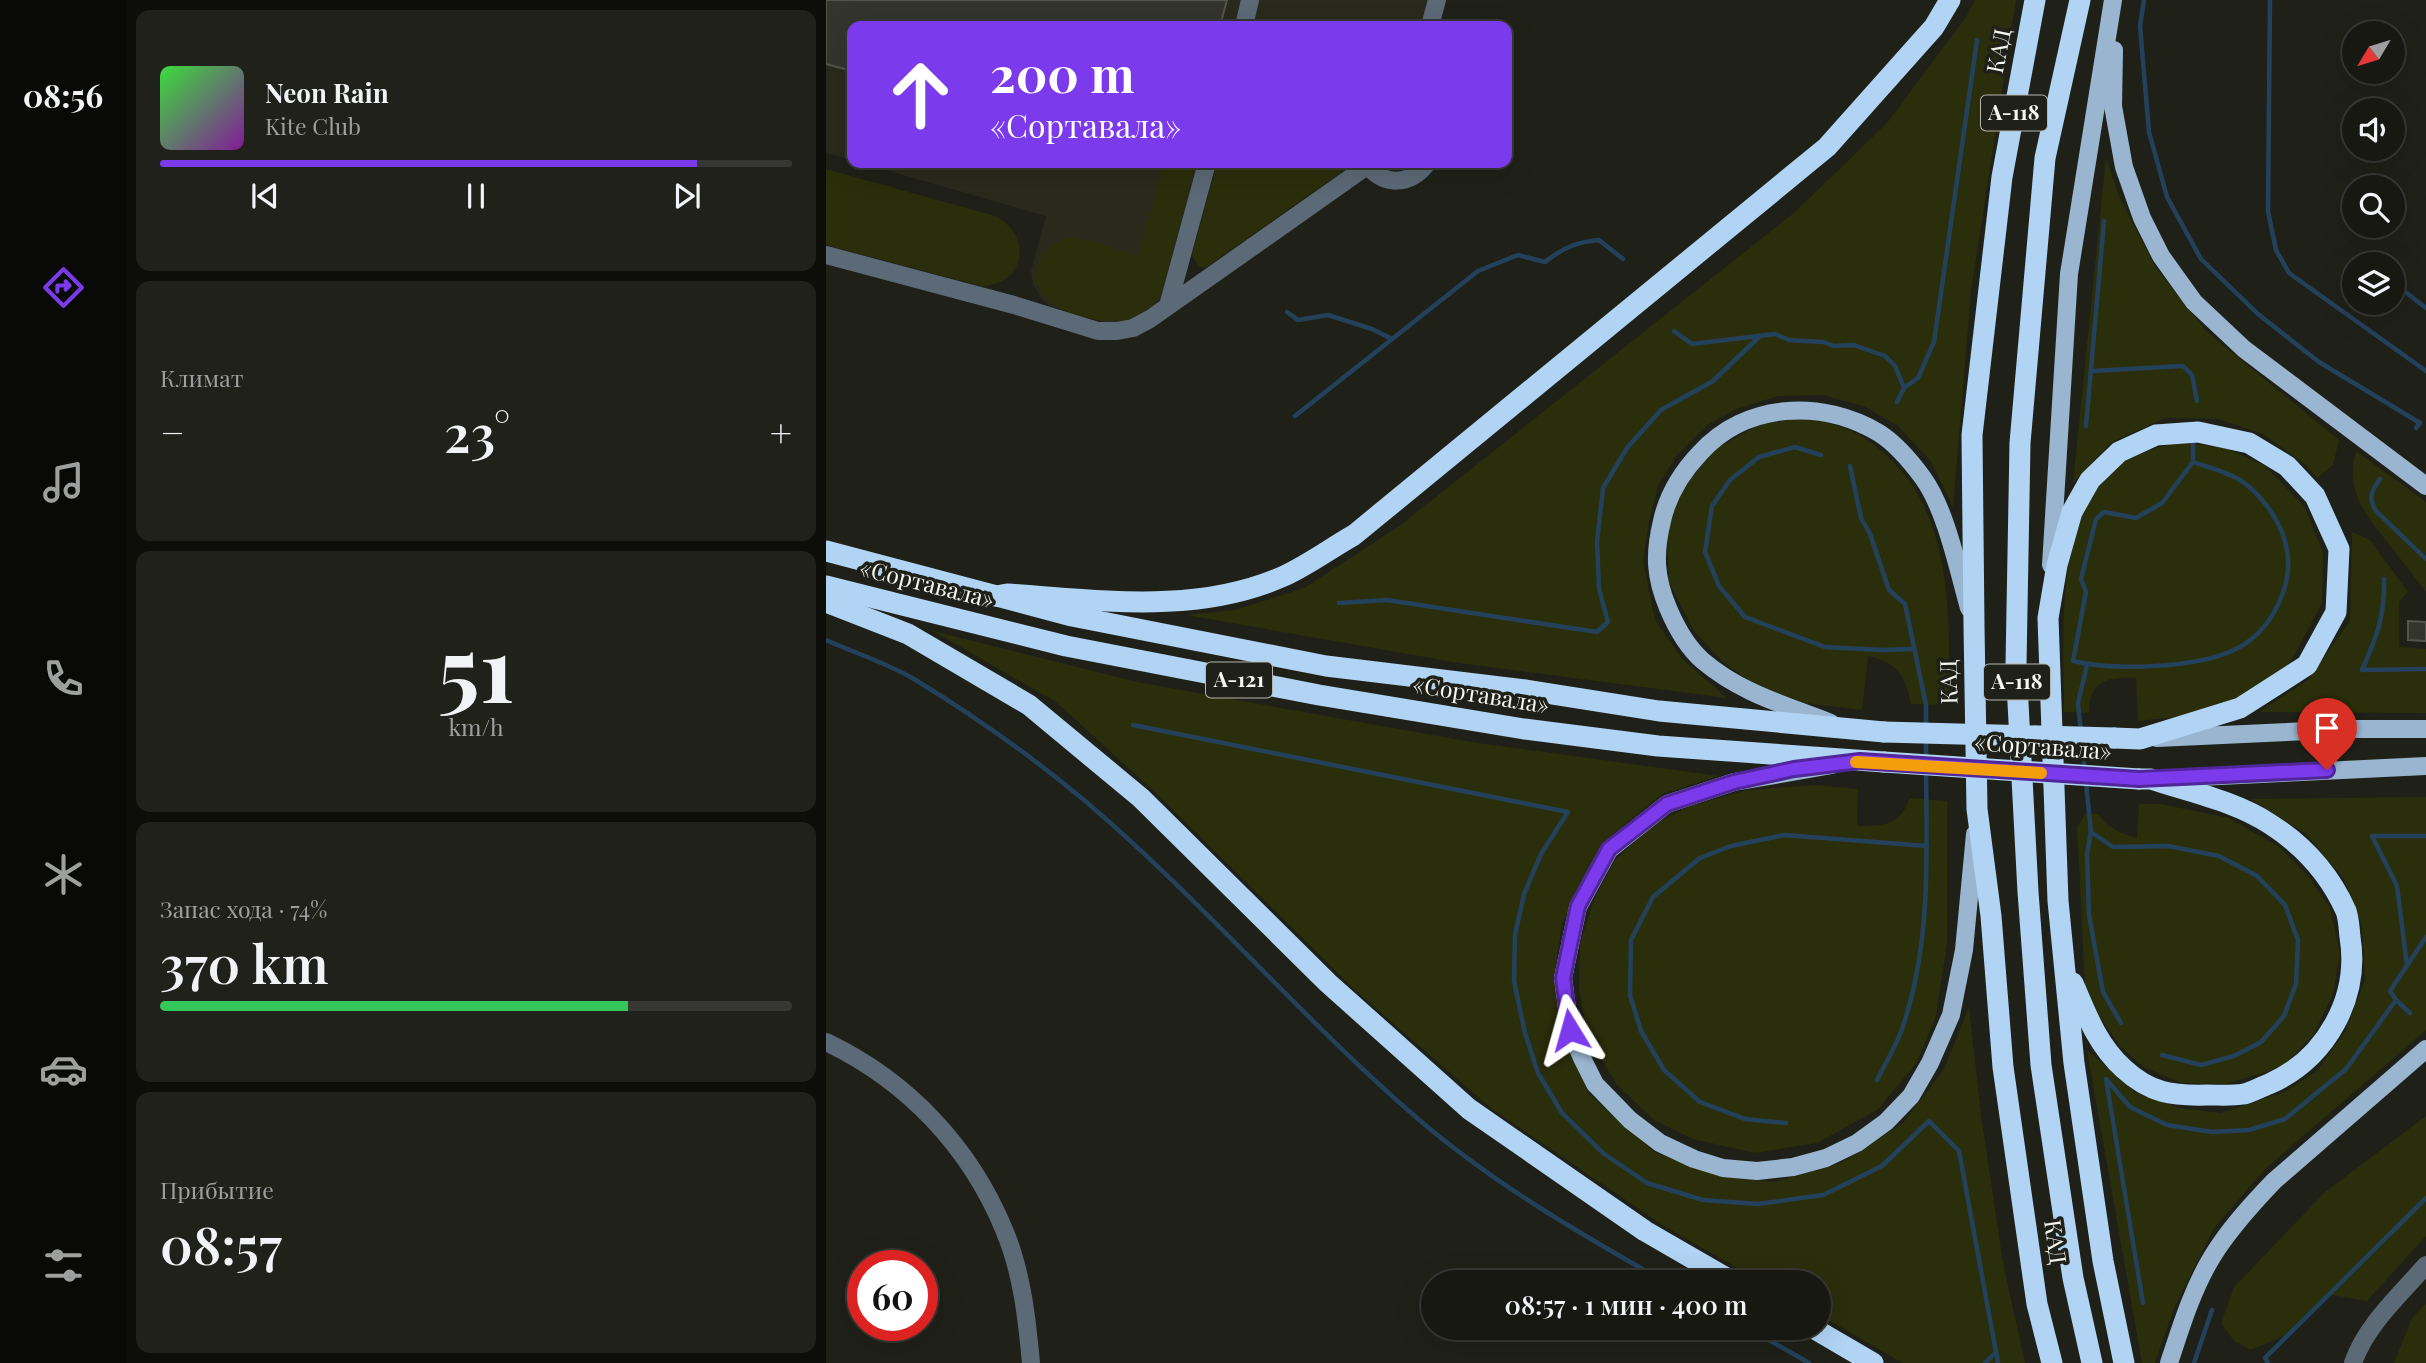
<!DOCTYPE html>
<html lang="ru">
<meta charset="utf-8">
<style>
body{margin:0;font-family:"Playfair Display",serif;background:#20211b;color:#f1f3f6;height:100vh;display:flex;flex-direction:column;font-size:26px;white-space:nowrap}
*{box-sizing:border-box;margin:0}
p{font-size:23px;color:#9ea09f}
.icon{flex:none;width:38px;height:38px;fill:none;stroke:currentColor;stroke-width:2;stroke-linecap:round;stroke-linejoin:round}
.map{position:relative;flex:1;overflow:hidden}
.drawer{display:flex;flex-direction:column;gap:10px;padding:10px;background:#0d0d0a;width:700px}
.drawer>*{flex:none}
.banner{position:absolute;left:21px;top:21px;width:665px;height:147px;border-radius:14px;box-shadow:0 7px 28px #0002,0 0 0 2px #363732;background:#7c3aed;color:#fff;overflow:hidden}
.needle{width:46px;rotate:232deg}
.fabs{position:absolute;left:1516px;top:21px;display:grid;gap:14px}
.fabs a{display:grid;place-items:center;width:63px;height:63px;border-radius:50%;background:#171812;box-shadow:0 7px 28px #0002,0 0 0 2px #363732;font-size:35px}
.speed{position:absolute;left:21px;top:1250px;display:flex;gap:14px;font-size:35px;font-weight:700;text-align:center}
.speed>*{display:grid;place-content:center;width:91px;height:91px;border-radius:50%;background:#171812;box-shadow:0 7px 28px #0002,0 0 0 2px #363732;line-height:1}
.speed .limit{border:10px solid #d22;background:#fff;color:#111}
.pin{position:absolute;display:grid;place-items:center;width:60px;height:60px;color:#fff;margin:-72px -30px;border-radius:50% 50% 50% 0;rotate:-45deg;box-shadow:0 0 7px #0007}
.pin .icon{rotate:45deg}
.me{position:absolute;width:77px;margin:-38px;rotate:352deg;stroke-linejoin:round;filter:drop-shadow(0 0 5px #0008)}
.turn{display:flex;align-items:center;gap:24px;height:147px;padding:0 28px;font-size:32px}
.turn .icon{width:91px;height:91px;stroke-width:2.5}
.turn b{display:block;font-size:49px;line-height:60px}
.big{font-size:52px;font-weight:600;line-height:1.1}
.drawer .card{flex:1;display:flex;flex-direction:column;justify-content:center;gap:10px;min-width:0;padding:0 24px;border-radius:14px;background:#20211b}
.drawer .dial{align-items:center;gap:0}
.dial b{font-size:91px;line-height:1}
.song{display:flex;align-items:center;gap:21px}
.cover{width:84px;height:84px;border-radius:10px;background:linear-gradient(135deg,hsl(120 70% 55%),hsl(290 70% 35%))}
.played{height:7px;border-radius:4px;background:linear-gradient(90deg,#7c3aed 85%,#363732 85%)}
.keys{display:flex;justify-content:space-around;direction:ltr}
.heat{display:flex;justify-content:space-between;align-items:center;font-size:38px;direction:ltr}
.charge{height:10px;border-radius:5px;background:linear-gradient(90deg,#34c759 74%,#363732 0)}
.trip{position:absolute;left:595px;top:1270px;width:410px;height:70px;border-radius:35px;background:#171812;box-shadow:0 7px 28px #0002,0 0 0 2px #363732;font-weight:600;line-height:70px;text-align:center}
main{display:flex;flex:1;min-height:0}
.tab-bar{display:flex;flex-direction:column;width:126px;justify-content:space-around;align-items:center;background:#090a07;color:#9ea09f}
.tab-bar .icon{width:49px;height:49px}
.tab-bar .selected{color:#7c3aed}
.tab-bar b{font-size:32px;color:#f1f3f6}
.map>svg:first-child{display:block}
</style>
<main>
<nav class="tab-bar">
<b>08:56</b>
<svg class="icon selected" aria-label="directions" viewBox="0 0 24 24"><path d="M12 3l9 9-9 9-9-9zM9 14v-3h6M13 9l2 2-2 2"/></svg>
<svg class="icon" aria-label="music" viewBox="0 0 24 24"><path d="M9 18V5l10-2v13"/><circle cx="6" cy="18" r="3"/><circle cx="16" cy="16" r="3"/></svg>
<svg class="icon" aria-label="phone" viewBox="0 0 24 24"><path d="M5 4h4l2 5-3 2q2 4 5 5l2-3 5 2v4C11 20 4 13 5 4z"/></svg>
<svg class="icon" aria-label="climate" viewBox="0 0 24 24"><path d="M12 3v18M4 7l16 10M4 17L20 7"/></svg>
<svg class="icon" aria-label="car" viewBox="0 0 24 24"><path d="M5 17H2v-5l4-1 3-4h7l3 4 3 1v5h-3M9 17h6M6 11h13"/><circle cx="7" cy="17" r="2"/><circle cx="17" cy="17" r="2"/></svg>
<svg class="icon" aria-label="filters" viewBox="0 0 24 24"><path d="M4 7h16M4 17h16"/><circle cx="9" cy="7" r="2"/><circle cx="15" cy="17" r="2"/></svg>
</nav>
<section class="drawer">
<div class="card">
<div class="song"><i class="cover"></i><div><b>Neon Rain</b><p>Kite Club</p></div></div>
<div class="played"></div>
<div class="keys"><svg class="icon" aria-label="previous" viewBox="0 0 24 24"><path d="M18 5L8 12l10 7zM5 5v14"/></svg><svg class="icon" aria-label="pause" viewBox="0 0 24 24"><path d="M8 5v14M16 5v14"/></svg><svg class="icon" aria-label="next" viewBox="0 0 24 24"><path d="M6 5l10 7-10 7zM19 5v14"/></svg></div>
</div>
<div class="card"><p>Климат</p>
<div class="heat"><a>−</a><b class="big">23°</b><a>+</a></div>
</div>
<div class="card dial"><b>51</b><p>km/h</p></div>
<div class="card"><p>Запас хода · 74%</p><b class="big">370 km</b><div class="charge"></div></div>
<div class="card"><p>Прибытие</p><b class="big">08:57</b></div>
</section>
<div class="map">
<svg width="1600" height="1363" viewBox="0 0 1600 1363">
<rect width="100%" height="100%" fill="#1f2018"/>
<g fill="#292a1c">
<polygon points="0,0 604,0 597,26 26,26 26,160 0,153"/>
<polygon points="35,163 372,163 338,294 328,308 310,320 297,323 278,322 224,306 215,298 207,284 205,271 220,216"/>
</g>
<g fill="#2b2e0a">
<polygon points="1149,0 1190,0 1145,291 1127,507 1104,460 1071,425 1037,406 997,395 952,396 908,410 880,426 851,455 833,483 823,521 817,561 829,620 856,659 901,698 633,663 360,615 409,610 478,588 572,527 969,212 1061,123 1140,17"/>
<polygon points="1280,158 1293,196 1330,268 1380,331 1513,440 1507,465 1491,478 1480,465 1437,434 1392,419 1339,418 1286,442 1247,483"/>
<path d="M 339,163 L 370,163 L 336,290 C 329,302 322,310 309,316 C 277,331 189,307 215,258 C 221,247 233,239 245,238 C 261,237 295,251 312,256 Z"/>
<polygon points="391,163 521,163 514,173 379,268 373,267 366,255"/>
<path d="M 551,163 L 587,163 C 575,173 563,172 551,163 Z"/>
<path d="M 0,169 L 169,216 C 207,235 200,285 155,286 L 0,245 Z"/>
<path d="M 980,417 C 998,422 1018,426 1035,436 C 1130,495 1122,607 1124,705 L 1085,704 C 1079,674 1072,663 1042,656 L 1036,710 L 980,703 L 927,684 L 895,660 L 868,631 L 843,582 L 841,531 L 856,491 L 887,450 L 933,425 Z"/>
<path d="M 1353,441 L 1402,449 L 1439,466 L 1478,506 L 1497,552 L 1496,603 L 1465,661 L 1433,692 L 1376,714 L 1312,721 L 1310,678 C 1282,677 1263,680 1263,713 L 1238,712 C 1238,641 1227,516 1289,468 C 1308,454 1331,448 1353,441 Z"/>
<path d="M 1530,451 L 1600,502 L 1600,592 C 1588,576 1575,560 1563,544 C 1539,514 1519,491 1530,451 Z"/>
<polygon points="1526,532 1544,540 1582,592 1573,602 1573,647 1600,649 1600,713 1433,712 1482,680 1524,621"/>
<polygon points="107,631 311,682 645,742 893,776 836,794 775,844 736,923 728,979 736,1032 763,1094 828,1152 894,1176 948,1182 1015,1163 1077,1123 1118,1069 1143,1007 1155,1115 1177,1263 1199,1363 1077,1363 992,1314 992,1283 938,1283 838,1226 666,1109 530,991 329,792 230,702"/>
<path d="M 990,785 L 1032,789 L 1031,826 C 1057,826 1074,826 1084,798 L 1121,801 L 1121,943 L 1110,1016 L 1090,1064 L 1051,1110 L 991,1143 L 929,1153 L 867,1139 L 828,1120 L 791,1085 L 762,1037 L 753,989 L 754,944 L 768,900 L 788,861 L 825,826 L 864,806 L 922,790 Z"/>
<polygon points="1600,797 1600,1030 1439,1169 1388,1228 1348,1308 1329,1363 1316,1363 1261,1050 1309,1092 1354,1108 1395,1113 1458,1092 1491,1071 1519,1032 1539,980 1536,926 1518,879 1479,833 1425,799"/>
<path d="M 1313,804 L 1335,804 L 1403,818 L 1453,847 L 1483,877 L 1504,908 L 1514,954 L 1507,994 L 1488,1034 L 1457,1067 L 1399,1084 L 1356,1083 L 1319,1068 L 1293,1046 L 1273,1015 L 1259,986 L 1251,827 L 1260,813 L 1272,814 C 1283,828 1293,833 1311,838 Z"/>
<polygon points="1600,1116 1600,1236 1541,1301 1506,1295 1466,1332 1425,1350 1408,1341 1395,1323 1408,1287 1499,1192"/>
<polygon points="1600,1304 1600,1363 1568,1363 1586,1318"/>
</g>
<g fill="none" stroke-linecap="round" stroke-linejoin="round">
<g stroke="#24415b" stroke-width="4.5">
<polyline points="1318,0 1314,26 1323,132 1341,197 1375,259 1432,314 1493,362 1594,423 1590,428"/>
<polyline points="1444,0 1442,211 1450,250 1463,273 1600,371"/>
<polyline points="1577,290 1600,308"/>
<polyline points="461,312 472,320 502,315 546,329 566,339"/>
<polyline points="848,331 866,344 949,334 963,340 997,342 1008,346 1028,345 1059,356 1069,366 1078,388 1071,402"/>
<polyline points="1266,371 1357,366 1366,375 1371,401"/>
<polyline points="1078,388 1092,378 1108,342 1151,40"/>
<path d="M 469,416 L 652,271 L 692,255 L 719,262 C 737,248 750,242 773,240 L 797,259"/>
<polyline points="1260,426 1278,221"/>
<polyline points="995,455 969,447 933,457 904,480 886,506 879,552 893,586 919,617 999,647 1056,650 1088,649"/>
<path d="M 1367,462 L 1336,503 L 1310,518 L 1278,512 L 1270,519 L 1255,579 L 1260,592 L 1247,661 C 1287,671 1373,668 1410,649 C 1446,631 1471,582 1459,541 C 1453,520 1438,499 1421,485 C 1406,473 1384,468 1367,462 L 1367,442"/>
<polyline points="1024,466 1035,518 1044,534 1063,590 1079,604 1100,705 1100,727"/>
<path d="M 1554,479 C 1545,491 1542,498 1550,511 L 1600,559"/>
<path d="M 1558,579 C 1559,615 1551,637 1536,670 L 1600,669"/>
<polyline points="513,603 561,600 771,632 782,622 773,589 771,542 777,488 801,448 835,410 887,381 934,336"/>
<path d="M 0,640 C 29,653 61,663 88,679 C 147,715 205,756 258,800 C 375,899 475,1018 591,1118 C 665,1182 756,1235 841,1283"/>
<polyline points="307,725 742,812 715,854 698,894 689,935 688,981 699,1033 712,1073 736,1113 777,1153 821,1183 877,1200 932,1204 997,1195 1056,1166 1103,1121 1133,1151 1172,1363"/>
<polyline points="1255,733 1252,703 1261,665"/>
<polyline points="1100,739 1100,759"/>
<polyline points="1256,745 1259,771"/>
<polyline points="1260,783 1265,832 1261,854 1263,915 1277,992 1295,1023"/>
<polyline points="1265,832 1287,847 1342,846 1393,856 1431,876 1459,905 1472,940 1470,984 1458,1016 1435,1042 1408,1056 1375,1065 1336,1055"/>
<polyline points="1581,966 1571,886 1546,836 1600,836"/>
<polyline points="1570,1000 1584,1013"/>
<path d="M 1051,1080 C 1059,1064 1069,1048 1075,1032 C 1105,947 1101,859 1100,771"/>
<polyline points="960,1123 919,1119 874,1102 838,1070 815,1031 804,995 805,940 827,897 874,858 905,846 958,835 1101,846"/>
<polyline points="1317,1303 1280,1079 1304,1107 1341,1125 1386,1132 1423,1130 1459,1119 1520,1069 1570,1000 1564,991 1600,937"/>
<polyline points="922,1328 983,1363"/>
<polyline points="1159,1363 1170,1352"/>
<polyline points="1368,1363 1386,1310"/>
<polyline points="1442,1363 1439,1358 1600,1198"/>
</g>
</g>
<g fill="#33342c" stroke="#53544b" stroke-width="2">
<polygon points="0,0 401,0 394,26 26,26 26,71 0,64"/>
<polygon points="1582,621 1600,622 1600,641 1582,640"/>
</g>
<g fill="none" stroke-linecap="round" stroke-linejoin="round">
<g stroke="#5c6976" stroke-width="18">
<polyline points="418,26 424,0"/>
<polyline points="604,26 611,0"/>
<path d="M 540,163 C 556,187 585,186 601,163"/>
<polyline points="0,255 188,305 272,331 291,331 307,328 324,319 541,166"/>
<polyline points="342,306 381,163"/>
<path d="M 0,1042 C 82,1081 145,1148 179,1232 C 196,1273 201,1319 205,1363"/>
<path d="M 1527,1363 C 1540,1325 1574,1295 1600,1265"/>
</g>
<g stroke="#99b5d0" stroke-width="18">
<polyline points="1288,50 1287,106 1298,167 1316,218 1335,256 1368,302 1418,349 1600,486"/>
<polyline points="1225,565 1243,274 1287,0"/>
<path d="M 1005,723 C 960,705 916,694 877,661 C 862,648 850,627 842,608 C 829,577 828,554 836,521 C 842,494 855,473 874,453 C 920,402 996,399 1053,433 C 1069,443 1086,463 1097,478 C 1120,510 1132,569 1143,608"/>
<polyline points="1331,738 1526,729 1600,729"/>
<polyline points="1006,765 908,782 841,804 783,850 752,907 737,978 744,1030 756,1058 769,1084 804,1120 834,1143 868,1159 897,1168 931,1171 967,1167 1000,1158 1031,1143 1060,1122 1085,1096 1104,1063 1125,1015 1138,950 1149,834"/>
<polyline points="1331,779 1600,766"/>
<path d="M 1343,1363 C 1355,1327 1366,1290 1386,1257 C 1403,1229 1426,1204 1448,1181 L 1600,1049"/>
</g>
<g stroke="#b1d4f4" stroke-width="21">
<polyline points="1209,0 1176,177 1146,435 1148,626 1151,809 1165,916 1177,1067 1211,1304 1226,1363"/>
<polyline points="1254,0 1219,158 1194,443 1190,665 1202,892 1215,1065 1247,1278 1266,1363"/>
<polyline points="0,551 246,616 500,666 700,690 833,711 1058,732"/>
<polyline points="0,586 240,646 493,695 698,729 832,746 1058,762"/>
<path d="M 170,596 L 181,594 C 274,600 370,615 458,576 C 482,565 505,548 528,535 L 1001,147 L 1108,27 L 1124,0"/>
<polyline points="0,602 82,634 203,705 315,798 502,983 643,1109 819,1231 909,1283"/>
<polyline points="1288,738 1314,739 1414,708 1481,665 1510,612 1513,549 1489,496 1461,466 1423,443 1372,432 1330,435 1293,452 1264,480 1246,512 1231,565 1222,618 1232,901 1248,1063 1277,1261 1298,1363"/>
<path d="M 1247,983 C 1260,1014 1272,1046 1298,1069 C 1324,1093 1346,1096 1381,1095 C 1393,1095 1406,1096 1418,1094 C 1426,1092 1435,1087 1443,1084 C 1500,1059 1534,998 1524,937 C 1523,929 1523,919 1520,911 C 1504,875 1477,845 1444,824 C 1409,801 1364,792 1325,779 L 1313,779"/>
<polyline points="987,1328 1047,1363"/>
</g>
<g stroke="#b1d4f4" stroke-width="21">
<polyline points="1058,732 1288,738"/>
<polyline points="1058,762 1313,779"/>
</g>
</g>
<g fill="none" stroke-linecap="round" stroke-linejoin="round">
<defs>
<polyline id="route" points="744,1030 737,978 752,906 783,849 841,804 908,782 968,769 1034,761 1313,779 1501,770"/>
</defs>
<use href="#route" stroke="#51269a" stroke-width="18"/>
<use href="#route" stroke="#7c3aed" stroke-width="12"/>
<polyline stroke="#f59e0b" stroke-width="12" points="1030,762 1215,773"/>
</g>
<g text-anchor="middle" stroke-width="7" stroke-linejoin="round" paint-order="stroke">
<g fill="#1f2018" stroke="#b5b6af" stroke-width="2">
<rect x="1155" y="95.5" width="66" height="35" rx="5"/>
<rect x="380" y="662.5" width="66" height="35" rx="5"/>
<rect x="1158" y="664.5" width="66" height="35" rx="5"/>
</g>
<g font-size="21" font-weight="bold" fill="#f5f6f0">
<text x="1188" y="120">А-118</text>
<text x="413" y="687">А-121</text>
<text x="1191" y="689">А-118</text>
</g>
<g font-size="23" fill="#f5f6f0" stroke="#1f2018">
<text transform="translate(1173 51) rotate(-79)" y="8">КАД</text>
<text transform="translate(101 584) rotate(14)" y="8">«Сортавала»</text>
<text transform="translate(1123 682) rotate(-91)" y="8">КАД</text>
<text transform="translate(655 695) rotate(9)" y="8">«Сортавала»</text>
<text transform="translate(1217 747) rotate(4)" y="8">«Сортавала»</text>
<text transform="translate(1229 1242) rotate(82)" y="8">КАД</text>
</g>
</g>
</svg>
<div class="fabs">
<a><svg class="needle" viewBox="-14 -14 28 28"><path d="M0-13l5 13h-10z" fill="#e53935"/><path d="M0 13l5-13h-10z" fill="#9ea09f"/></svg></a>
<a><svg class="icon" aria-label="sound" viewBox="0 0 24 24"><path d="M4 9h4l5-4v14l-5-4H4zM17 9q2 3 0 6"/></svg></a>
<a><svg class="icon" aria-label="search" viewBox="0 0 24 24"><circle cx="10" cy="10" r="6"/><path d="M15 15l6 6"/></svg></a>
<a><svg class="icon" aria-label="layers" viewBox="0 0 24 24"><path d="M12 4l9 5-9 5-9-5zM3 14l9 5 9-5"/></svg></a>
</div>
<div class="speed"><div class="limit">60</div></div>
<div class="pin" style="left:1501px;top:770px;background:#d93025"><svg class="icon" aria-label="arrive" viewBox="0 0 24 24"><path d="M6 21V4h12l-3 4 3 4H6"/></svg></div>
<svg class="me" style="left:744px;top:1030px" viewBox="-20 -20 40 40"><path d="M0-17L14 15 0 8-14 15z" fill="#7c3aed" stroke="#fff" stroke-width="4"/></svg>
<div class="trip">08:57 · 1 мин · 400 m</div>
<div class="banner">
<div class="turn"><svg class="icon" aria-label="ahead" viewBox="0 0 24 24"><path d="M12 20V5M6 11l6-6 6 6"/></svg><div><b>200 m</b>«Сортавала»</div></div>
</div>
</div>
</main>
